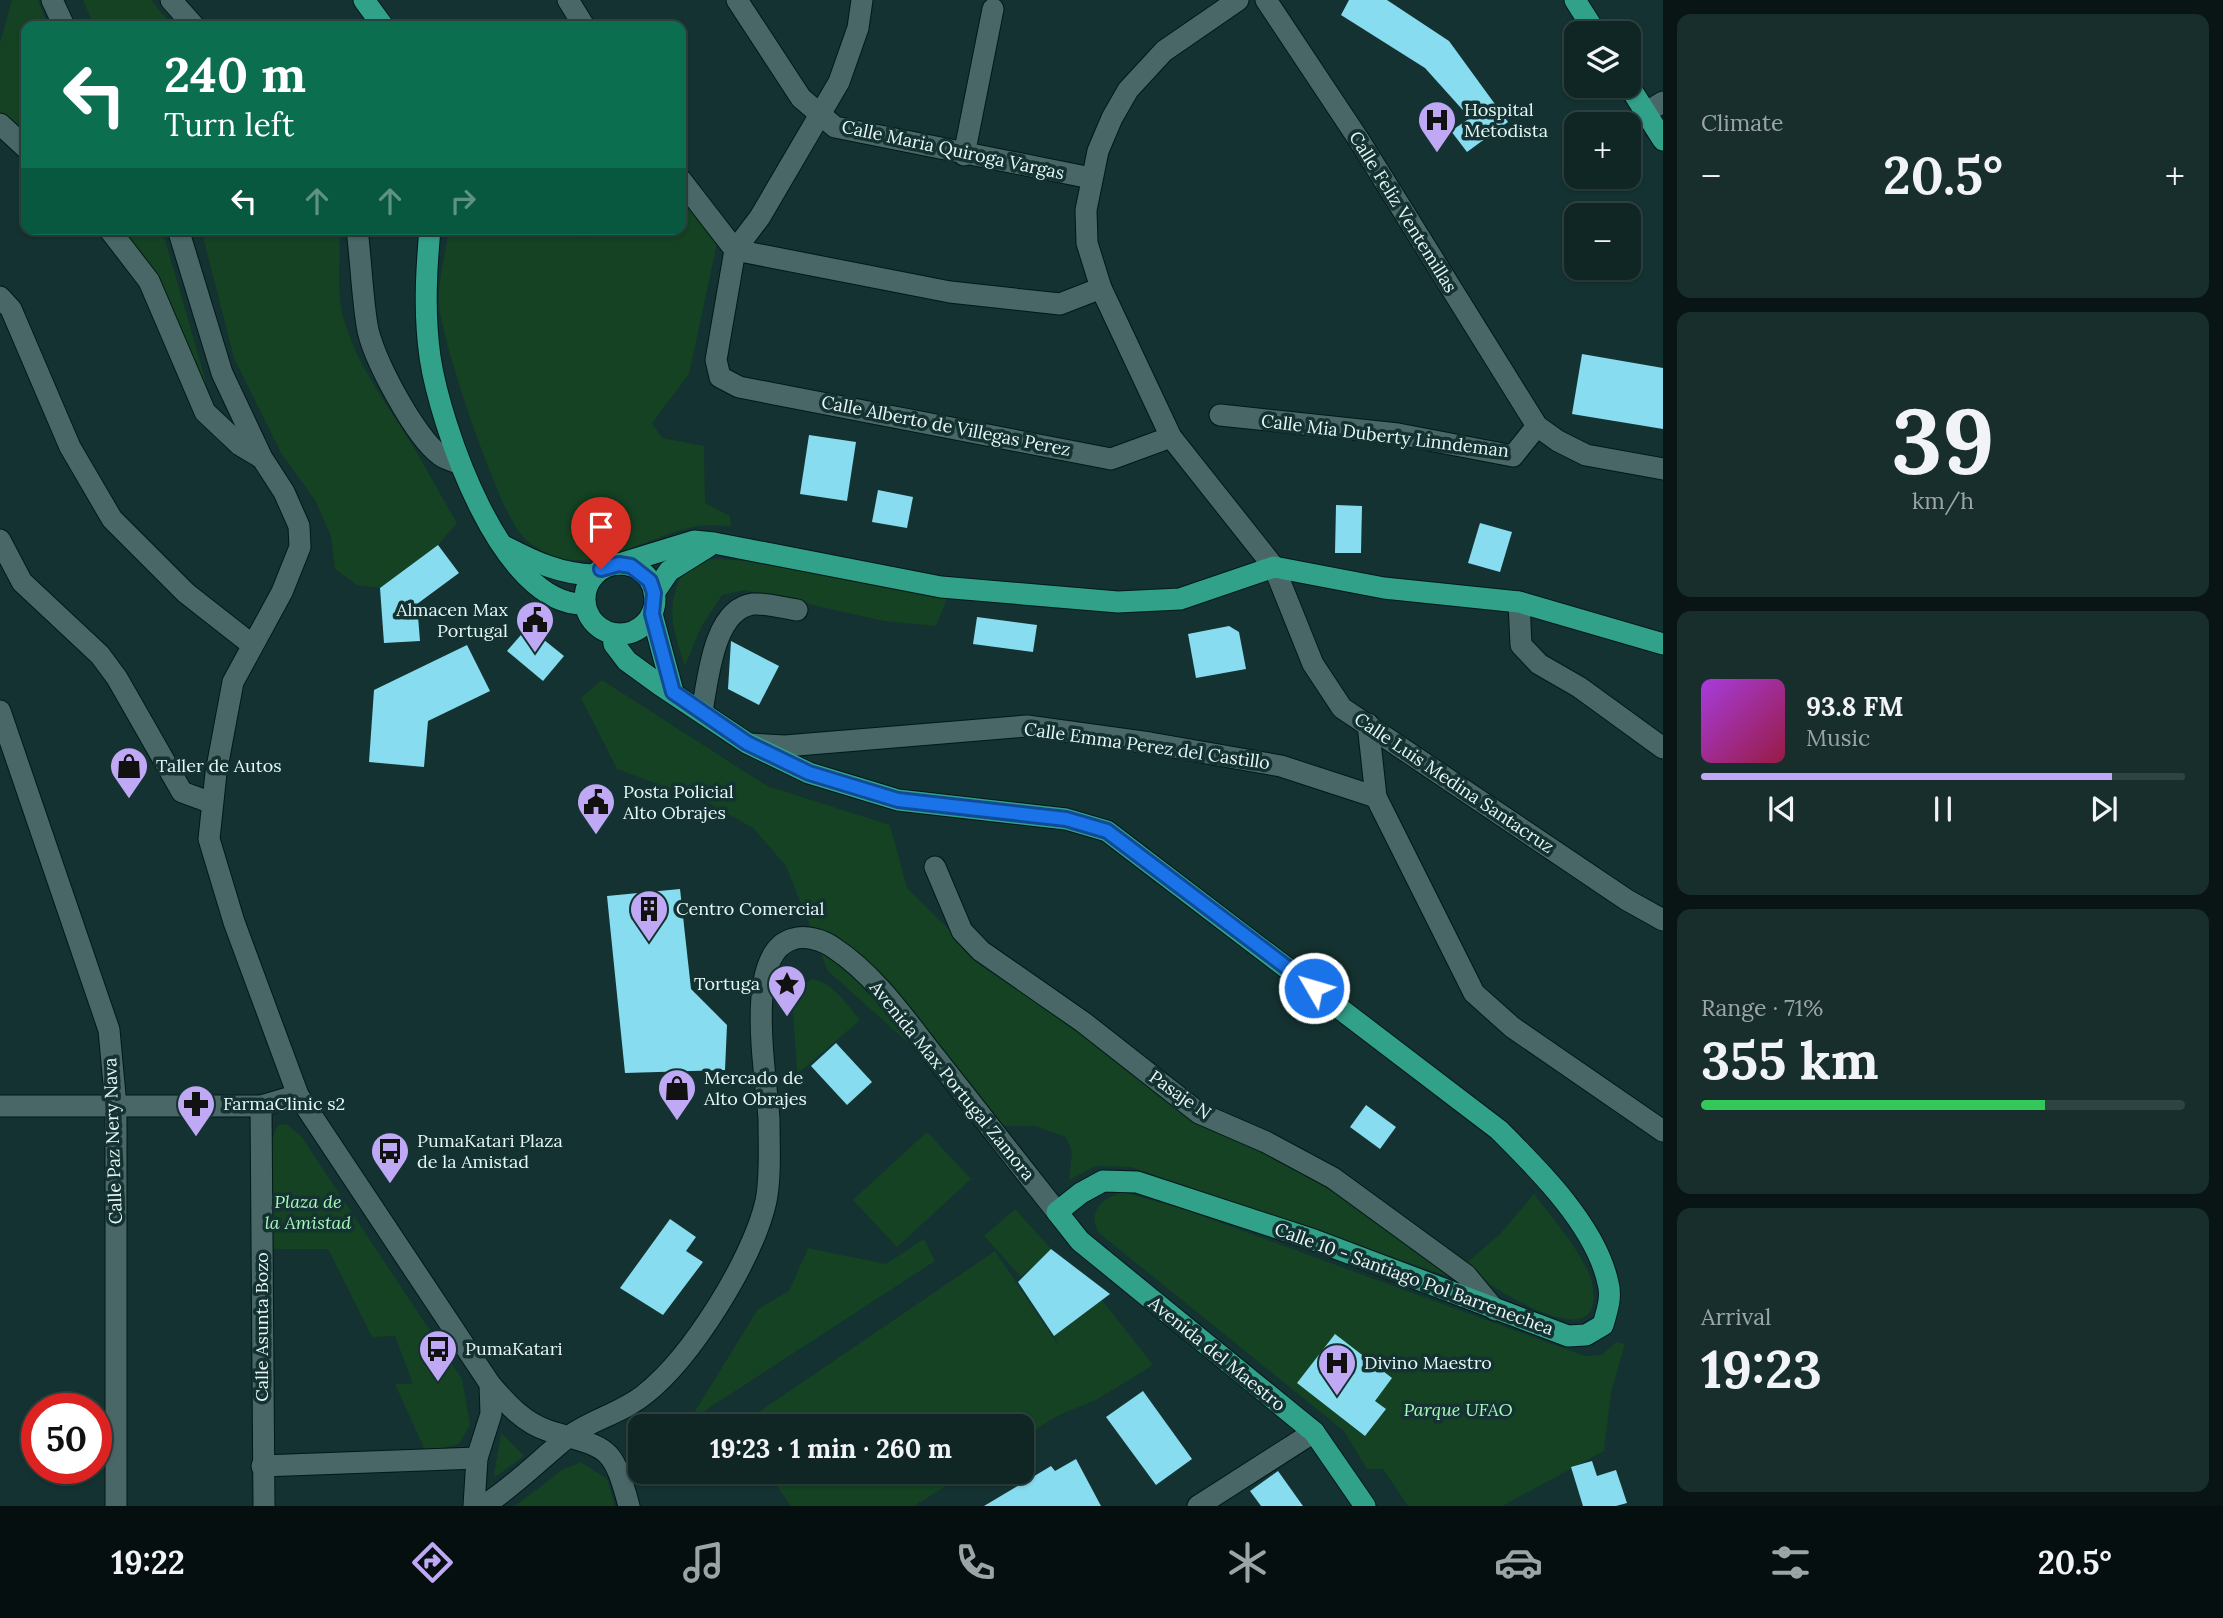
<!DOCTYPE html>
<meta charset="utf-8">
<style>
body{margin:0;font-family:Lora,serif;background:#182e2d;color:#f1f3f6;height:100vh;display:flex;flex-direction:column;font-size:26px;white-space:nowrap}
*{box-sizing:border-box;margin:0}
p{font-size:23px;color:#9ba5a7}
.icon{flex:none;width:38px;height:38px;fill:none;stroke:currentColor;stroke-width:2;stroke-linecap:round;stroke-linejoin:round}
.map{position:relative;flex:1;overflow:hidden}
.drawer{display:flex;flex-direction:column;gap:14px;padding:14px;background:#081514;width:560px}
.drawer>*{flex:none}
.top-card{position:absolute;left:21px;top:21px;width:665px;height:214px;border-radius:14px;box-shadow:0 2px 5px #0004,0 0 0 2px #2f4342;background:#0b6e4f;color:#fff;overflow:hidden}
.fabs{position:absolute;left:1564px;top:21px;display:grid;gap:14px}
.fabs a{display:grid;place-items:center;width:77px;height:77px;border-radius:14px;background:#0f2625;box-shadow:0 2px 5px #0004,0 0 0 2px #2f4342;font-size:35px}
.speed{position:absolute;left:21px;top:1393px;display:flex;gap:14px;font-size:35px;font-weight:700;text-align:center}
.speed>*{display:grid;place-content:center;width:91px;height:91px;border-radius:50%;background:#0f2625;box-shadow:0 2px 5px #0004,0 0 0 2px #2f4342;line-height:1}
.speed .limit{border:10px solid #d22;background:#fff;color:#111}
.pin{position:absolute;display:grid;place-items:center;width:60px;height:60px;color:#fff;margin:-72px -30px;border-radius:50% 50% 50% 0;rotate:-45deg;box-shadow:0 0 7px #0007}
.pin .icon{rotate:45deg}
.me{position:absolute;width:77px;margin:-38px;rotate:308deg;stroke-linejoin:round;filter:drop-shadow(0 0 5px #0008)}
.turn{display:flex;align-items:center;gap:24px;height:147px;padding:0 28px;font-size:32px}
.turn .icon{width:91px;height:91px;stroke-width:2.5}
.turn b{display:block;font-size:49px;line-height:60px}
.lanes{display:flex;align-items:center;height:66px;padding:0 28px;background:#0003;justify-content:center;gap:35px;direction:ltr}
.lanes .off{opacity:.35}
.big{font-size:52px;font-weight:700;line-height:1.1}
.drawer .widget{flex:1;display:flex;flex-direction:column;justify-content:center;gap:10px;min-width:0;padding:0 24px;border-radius:14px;background:#182e2d}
.drawer .dial{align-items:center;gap:0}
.dial b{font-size:91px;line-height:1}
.song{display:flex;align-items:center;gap:21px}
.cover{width:84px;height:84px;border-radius:10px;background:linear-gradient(135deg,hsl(280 70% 55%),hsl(340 70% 35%))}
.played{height:7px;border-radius:4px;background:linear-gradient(90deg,#bfa9f4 85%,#2f4342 85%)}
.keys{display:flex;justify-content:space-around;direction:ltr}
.heat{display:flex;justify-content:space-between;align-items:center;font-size:38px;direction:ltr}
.charge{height:10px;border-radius:5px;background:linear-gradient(90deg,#34c759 71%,#2f4342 0)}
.trip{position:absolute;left:628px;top:1414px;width:406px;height:70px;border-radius:14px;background:#0f2625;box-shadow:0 2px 5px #0004,0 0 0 2px #2f4342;font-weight:700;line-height:70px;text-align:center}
.dock{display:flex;height:112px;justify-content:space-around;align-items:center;background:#060f0f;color:#9ba5a7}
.dock .icon{width:49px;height:49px}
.dock .current{color:#bfa9f4}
.dock b{font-size:32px;color:#f1f3f6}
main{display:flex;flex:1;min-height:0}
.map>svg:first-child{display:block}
</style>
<main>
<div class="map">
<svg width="1663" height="1506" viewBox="0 0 1663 1506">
<rect width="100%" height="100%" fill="#143231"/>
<g fill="#144223">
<polygon points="12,0 38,0 48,26 26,26 26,133 0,114 0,43"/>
<polygon points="83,0 151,0 172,26 94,26"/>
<path d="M 681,190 L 717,243 L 689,374 L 652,423 L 662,438 L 704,446 L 705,503 L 730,516 L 731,526 C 721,526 709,525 699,526 C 658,532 608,567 565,559 C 548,555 531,547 520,533 C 498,507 440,338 439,303 C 438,279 446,253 449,229 L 572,229 L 583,238 L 605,229 L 681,229 Z"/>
<polygon points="117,229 162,229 206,382 202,380"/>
<path d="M 201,229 L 339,229 C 342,260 335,290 344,320 C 358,368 389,406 414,448 C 429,473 442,498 457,523 L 438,545 L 380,588 L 357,585 L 335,569 L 331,536 L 315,500 L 281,453 L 234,358 Z"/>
<path d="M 703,559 C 786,559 867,581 947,599 L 936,626 L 884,621 L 745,590 L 722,595 L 701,627 L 685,666 C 672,626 665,608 684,569 Z"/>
<polygon points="602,680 767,786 890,825 907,888 980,960 1294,1164 1456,1279 1131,1167 1096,1166 1069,1180 1072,1152 1066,1137 1035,1126 1001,1126 828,971 786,866 753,828 709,803 617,769 581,698"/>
<path d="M 812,979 C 833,982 847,1005 860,1020 L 797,1074 L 793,1010 L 803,984 Z"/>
<polygon points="286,1124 301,1136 462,1379 470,1424 459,1444 442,1449 425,1450 395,1384 413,1384 395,1336 372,1337 328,1249 272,1249 271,1142 278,1125"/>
<polygon points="927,1132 971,1179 897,1247 853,1200"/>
<path d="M 1123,1192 L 1183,1209 L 1585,1356 L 1602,1355 L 1616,1342 L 1625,1344 L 1611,1392 L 1604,1451 L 1502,1506 L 1408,1506 L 1383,1469 L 1367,1469 L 1344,1431 L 1099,1233 C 1086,1213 1103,1197 1123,1192 Z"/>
<path d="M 1534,1194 C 1550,1215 1590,1261 1593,1288 C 1604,1363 1485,1283 1463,1266 L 1500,1234 Z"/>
<polygon points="1015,1209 1052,1250 1021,1277 984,1236"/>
<polygon points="924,1239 935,1261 689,1421 758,1309 789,1291 808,1248 886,1264"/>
<polygon points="995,1251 1059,1346 1054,1336 1102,1300 1153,1365 1096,1400 1059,1415 1022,1438 1022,1426 738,1426"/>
<polygon points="501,1433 524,1456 495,1477 494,1474"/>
<polygon points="581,1462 607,1479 615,1506 515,1506 562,1470"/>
<polygon points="768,1472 968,1472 914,1506 791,1506"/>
</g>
<g fill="#88dcef">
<polygon points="1349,0 1387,0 1449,41 1508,122 1467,152 1451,131 1470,118 1425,68 1341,15"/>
<polygon points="1582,354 1663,368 1663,429 1572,414"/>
<polygon points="809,435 856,442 847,501 800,494"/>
<polygon points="878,490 913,497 907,528 872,522"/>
<polygon points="1336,505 1362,506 1361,553 1335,553"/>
<polygon points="1480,523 1512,532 1500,572 1468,563"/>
<polygon points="438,545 459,573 417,604 420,641 384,643 380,588"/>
<polygon points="977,617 1037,625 1033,652 973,644"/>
<polygon points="1229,626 1239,632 1246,669 1196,678 1188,634"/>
<polygon points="528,627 564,656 543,681 507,651"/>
<polygon points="731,641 779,666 759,705 728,689"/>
<polygon points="467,645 490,691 428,721 424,767 369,762 374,690"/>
<polygon points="680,889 691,989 727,1025 725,1070 625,1073 607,896"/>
<polygon points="836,1043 872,1082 847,1105 811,1066"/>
<polygon points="1366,1105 1396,1127 1380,1149 1350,1127"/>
<polygon points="670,1219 696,1237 686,1251 703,1262 663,1315 620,1288"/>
<polygon points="1051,1249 1110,1294 1054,1336 1018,1282"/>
<polygon points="1335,1334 1392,1378 1375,1401 1386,1409 1365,1436 1297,1383"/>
<polygon points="1143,1391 1192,1459 1156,1485 1106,1417"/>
<polygon points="1076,1459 1101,1506 984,1506 1051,1466 1055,1471"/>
<polygon points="1592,1461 1597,1476 1616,1470 1627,1503 1616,1506 1583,1506 1571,1467"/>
<polygon points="1278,1471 1303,1506 1261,1506 1250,1491"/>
</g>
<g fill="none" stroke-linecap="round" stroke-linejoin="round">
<defs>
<g id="minor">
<polyline points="52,0 64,26"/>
<polyline points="171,0 194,26"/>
<polyline points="568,0 584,26"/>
<polyline points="737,0 801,98 835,127 1091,178"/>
<polyline points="862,0 858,28 839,82 760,217 735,250 716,360 720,377 739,387 1111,459 1171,437"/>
<polyline points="1238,0 1164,51 1128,90 1112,118 1098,151 1086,210 1087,243 1101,288 1171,437 1274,567 1313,664 1342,708 1627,900 1663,920"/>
<polyline points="1266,0 1359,140 1537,426 1558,441 1586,455 1663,469"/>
<polyline points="1645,113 1663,102"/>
<polyline points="0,124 26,148"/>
<polyline points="964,155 993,9"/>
<polyline points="681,180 735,250"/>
<polyline points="109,229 149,281 205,412 240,445 260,457"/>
<path d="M 178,229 L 222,373 L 262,458 L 284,492 L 299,526 L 300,547 L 282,592 L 233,682 L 216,773 L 209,839 L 234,922 L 298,1095 L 490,1384 C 507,1404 524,1423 549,1431 C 607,1449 612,1442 629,1506"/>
<path d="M 357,229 C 361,261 362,294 367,325 C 371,355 415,437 440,455 C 445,459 454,461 460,464"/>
<polyline points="735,250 950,292 1060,304 1101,288"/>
<polyline points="0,297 11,309 70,447 112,519 186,593 251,644"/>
<polyline points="1220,415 1398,434 1513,456 1537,426"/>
<polyline points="0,540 22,582 100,655 117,678 182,792 212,803"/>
<polyline points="1519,602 1521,645 1539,664 1579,687 1663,748"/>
<polyline points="0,711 109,1030 116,1106 116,1506"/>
<path d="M 702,711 C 708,681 713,609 753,604 C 767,603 784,608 797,610"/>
<polyline points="1368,724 1376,797 1474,993 1512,1027 1663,1131"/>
<polyline points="749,744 785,746 1027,726 1150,743 1281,766 1376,797"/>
<polyline points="935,867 962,931 981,951 1083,1022 1199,1113 1266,1142 1333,1178 1466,1275 1495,1310"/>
<polyline points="0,1106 261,1106 298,1095"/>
<polyline points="261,1106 264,1506"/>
<polyline points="262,1466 477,1458"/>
<polyline points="474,1506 477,1458 491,1414 490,1384"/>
<path d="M 483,1506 C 515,1486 539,1460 568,1437 C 590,1420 622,1413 645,1394 C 692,1357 753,1259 766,1201 C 771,1176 769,1144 769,1119 C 767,1079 742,953 793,939 C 806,935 823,940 834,948 C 875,975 905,1019 935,1057 C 975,1108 1016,1160 1057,1212"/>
<polyline points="1198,1506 1314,1432"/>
</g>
<g id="major">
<polyline points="364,0 383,26"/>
<polyline points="1575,0 1596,33"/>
<polyline points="1629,86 1663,140"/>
<path d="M 430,229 C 426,273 424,314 430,357 C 440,424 501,607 585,604"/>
<path d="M 506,547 C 535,562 560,574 594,575"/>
<polyline points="619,564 694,541 714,543 941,587 1118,602 1180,599 1274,567 1384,588 1519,602 1663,644"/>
<circle cx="620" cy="599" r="35"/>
<polyline points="654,593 669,571 709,546"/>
<polyline points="652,614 673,692"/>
<path d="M 613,634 L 614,644 L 627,661 L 660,685 L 747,743 L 809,773 L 898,800 L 1066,819 L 1107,831 L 1499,1130 C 1538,1169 1596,1226 1608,1283 C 1612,1297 1607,1311 1603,1325 L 1586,1335 L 1568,1336 L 1314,1240 L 1137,1182 L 1103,1181 L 1081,1193 L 1057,1212 L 1080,1241 L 1314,1432 L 1365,1506"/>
</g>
</defs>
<use href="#minor" stroke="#001919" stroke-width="23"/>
<use href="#major" stroke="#001919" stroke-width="23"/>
<use href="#minor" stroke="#496766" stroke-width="21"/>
<use href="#major" stroke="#31a189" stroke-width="21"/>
</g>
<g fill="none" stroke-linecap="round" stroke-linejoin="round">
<defs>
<polyline id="route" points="601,569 619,564 631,566 650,581 654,593 652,614 673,692 747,743 809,773 898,800 1066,819 1107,831 1314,988"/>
</defs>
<use href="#route" stroke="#114b97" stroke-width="18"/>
<use href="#route" stroke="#1a73e8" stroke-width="12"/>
</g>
<defs>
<symbol id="hospital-pin" viewBox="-11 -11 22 30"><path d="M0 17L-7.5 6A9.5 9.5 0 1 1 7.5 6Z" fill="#bfa9f4" stroke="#143231"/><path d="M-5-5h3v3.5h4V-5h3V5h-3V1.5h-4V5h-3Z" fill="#111"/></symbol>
<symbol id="civic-pin" viewBox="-11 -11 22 30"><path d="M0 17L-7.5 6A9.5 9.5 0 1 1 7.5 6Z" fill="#bfa9f4" stroke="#143231"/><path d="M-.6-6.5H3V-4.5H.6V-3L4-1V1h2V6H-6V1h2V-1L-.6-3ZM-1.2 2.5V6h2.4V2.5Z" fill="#111"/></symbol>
<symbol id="shop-pin" viewBox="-11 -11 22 30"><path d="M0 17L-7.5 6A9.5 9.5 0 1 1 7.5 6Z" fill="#bfa9f4" stroke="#143231"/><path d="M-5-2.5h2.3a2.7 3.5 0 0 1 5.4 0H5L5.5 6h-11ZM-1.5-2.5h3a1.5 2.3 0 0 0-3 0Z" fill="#111"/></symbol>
<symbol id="building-pin" viewBox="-11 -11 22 30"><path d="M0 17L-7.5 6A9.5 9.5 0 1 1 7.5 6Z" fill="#bfa9f4" stroke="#143231"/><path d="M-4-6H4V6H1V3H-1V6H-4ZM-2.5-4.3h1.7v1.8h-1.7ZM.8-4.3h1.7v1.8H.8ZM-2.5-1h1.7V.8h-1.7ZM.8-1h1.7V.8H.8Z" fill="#111"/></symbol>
<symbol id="sight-pin" viewBox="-11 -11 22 30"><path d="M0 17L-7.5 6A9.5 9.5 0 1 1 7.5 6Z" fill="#bfa9f4" stroke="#143231"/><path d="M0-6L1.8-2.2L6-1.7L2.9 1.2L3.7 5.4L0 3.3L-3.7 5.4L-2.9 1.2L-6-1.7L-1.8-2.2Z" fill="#111"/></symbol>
<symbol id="pharmacy-pin" viewBox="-11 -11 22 30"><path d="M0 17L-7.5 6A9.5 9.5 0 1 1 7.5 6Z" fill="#bfa9f4" stroke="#143231"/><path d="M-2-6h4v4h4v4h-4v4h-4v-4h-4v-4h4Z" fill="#111"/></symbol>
<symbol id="bus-pin" viewBox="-11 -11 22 30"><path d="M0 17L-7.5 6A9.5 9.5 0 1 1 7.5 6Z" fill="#bfa9f4" stroke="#143231"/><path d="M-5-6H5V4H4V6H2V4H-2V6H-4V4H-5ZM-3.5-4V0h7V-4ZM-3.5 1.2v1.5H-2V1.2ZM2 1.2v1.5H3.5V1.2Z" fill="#111"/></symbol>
</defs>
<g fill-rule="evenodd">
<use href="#hospital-pin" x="1415" y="98" width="44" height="60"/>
<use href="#civic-pin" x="513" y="598" width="44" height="60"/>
<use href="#shop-pin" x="107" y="744" width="44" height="60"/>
<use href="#civic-pin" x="574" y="780" width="44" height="60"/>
<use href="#building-pin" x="627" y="887" width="44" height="60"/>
<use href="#sight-pin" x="765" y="962" width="44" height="60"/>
<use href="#shop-pin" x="655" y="1066" width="44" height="60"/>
<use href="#pharmacy-pin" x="174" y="1082" width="44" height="60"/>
<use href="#bus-pin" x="368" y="1129" width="44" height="60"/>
<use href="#bus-pin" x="416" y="1327" width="44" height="60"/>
<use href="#hospital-pin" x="1315" y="1341" width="44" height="60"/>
</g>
<g text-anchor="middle" stroke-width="7" stroke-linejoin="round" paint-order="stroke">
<g font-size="18" fill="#e6f7f6" stroke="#143231" text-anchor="start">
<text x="1464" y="116">Hospital<tspan x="1464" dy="21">Metodista</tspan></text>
<text x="508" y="616" text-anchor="end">Almacen Max<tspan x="508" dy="21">Portugal</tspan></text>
<text x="156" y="772">Taller de Autos</text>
<text x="623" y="798">Posta Policial<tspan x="623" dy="21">Alto Obrajes</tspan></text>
<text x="676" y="915">Centro Comercial</text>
<text x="760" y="990" text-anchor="end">Tortuga</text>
<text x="704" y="1084">Mercado de<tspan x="704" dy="21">Alto Obrajes</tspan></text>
<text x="223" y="1110">FarmaClinic s2</text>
<text x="417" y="1147">PumaKatari Plaza<tspan x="417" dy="21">de la Amistad</tspan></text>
<text x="465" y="1355">PumaKatari</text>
<text x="1364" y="1369">Divino Maestro</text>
</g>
<g font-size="18" fill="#e6f7f6" stroke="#143231">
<text transform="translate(953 150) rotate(12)" y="6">Calle Maria Quiroga Vargas</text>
<text transform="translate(1403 212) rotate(58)" y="6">Calle Feliz Ventemillas</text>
<text transform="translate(946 426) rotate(11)" y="6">Calle Alberto de Villegas Perez</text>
<text transform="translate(1385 436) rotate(7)" y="6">Calle Mia Duberty Linndeman</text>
<text transform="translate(1147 746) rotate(8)" y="6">Calle Emma Perez del Castillo</text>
<text transform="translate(1454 783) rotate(34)" y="6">Calle Luis Medina Santacruz</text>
<text transform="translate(952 1081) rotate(51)" y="6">Avenida Max Portugal Zamora</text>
<text transform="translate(1180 1095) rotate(35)" y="6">Pasaje N</text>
<text transform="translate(113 1141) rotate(-92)" y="6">Calle Paz Nery Nava</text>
<text transform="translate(1414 1279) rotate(20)" y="6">Calle 10 - Santiago Pol Barrenechea</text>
<text transform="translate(262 1327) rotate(-90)" y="6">Calle Asunta Bozo</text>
<text transform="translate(1217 1354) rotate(39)" y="6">Avenida del Maestro</text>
</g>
<g font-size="18" font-style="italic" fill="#a8f8ba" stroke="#143231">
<text x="308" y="1208">Plaza de<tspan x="308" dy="21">la Amistad</tspan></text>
<text x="1458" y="1416">Parque UFAO</text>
</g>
</g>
</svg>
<div class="fabs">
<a><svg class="icon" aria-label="layers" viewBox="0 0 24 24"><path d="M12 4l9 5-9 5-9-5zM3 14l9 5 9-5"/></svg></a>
<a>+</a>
<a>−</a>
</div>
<div class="speed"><div class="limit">50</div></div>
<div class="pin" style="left:601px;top:569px;background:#d93025"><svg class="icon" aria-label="arrive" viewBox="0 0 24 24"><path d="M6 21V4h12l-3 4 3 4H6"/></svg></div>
<svg class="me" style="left:1314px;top:988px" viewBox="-20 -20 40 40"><circle r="17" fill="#1a73e8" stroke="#fff" stroke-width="3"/><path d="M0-11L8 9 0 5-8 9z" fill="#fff"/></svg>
<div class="trip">19:23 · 1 min · 260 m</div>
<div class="top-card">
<div class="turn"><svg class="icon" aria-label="left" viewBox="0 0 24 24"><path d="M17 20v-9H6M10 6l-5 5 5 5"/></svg><div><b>240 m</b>Turn left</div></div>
<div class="lanes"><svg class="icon" aria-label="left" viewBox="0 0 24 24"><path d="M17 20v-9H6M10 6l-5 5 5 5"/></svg><svg class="icon off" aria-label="ahead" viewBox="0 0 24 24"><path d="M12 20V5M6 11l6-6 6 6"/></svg><svg class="icon off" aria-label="ahead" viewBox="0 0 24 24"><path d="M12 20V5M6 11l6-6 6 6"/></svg><svg class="icon off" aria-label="right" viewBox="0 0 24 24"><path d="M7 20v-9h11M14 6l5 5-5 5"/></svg></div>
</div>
</div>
<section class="drawer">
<div class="widget"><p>Climate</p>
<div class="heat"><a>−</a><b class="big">20.5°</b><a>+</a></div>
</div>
<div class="widget dial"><b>39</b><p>km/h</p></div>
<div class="widget">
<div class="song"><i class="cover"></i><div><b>93.8 FM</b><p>Music</p></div></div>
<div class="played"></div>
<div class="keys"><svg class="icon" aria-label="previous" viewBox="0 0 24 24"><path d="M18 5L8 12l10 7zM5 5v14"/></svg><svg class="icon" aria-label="pause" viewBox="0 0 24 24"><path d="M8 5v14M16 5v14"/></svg><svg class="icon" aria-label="next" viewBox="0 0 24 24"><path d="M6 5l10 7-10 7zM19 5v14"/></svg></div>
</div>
<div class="widget"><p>Range · 71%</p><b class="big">355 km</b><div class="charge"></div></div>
<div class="widget"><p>Arrival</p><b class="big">19:23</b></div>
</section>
</main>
<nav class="dock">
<b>19:22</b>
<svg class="icon current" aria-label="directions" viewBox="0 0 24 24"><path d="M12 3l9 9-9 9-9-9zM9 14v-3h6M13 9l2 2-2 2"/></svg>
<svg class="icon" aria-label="music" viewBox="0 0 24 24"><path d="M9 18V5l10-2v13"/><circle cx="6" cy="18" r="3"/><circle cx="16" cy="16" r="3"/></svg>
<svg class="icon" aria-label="phone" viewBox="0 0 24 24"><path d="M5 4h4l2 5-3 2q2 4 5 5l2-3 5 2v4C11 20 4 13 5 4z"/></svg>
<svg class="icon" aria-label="climate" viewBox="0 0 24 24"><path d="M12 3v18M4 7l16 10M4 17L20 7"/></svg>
<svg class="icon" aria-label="car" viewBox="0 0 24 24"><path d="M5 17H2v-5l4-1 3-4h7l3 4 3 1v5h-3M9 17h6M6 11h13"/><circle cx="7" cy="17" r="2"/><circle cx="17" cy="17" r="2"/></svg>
<svg class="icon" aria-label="filters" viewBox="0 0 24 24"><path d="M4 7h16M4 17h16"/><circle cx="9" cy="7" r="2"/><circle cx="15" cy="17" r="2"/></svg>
<b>20.5°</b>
</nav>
